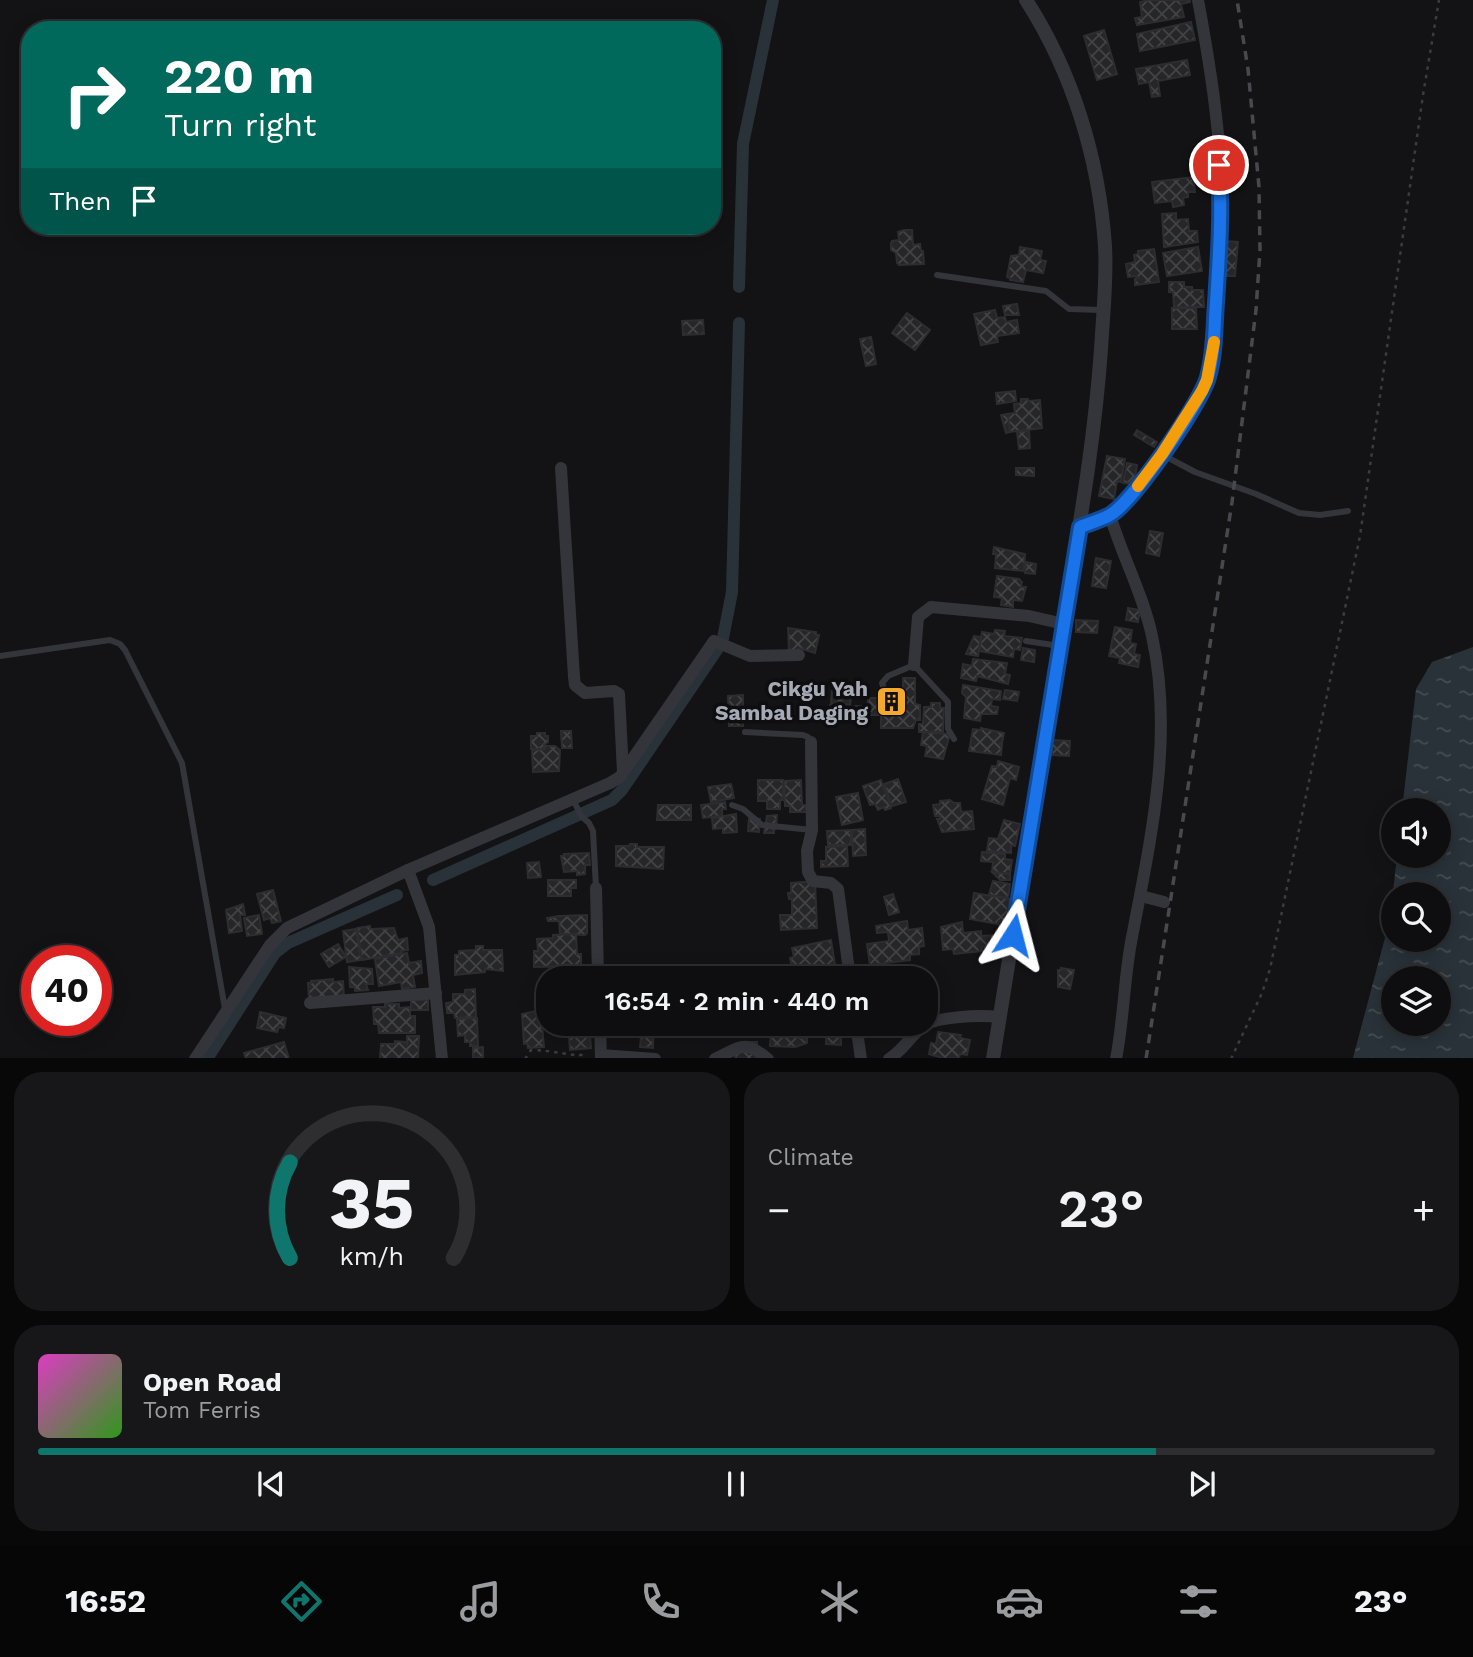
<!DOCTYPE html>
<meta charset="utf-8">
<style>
body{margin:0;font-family:"Work Sans",sans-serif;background:#171719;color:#f1f3f6;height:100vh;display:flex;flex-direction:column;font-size:26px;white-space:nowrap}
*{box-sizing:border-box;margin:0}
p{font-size:23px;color:#9b9c9f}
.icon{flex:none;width:38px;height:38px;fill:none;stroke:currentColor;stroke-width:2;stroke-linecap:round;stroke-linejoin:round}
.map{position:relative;height:1058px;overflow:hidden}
.sheet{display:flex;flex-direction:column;gap:14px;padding:14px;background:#080809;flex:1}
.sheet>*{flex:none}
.top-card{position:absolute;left:21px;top:21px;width:700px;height:214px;border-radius:28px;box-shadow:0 4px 18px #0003,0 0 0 2px #2e2e30;background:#00695c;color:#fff;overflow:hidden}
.fabs{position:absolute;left:1381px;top:798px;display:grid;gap:14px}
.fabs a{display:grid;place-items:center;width:70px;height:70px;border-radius:50%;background:#0e0e10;box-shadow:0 4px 18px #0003,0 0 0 2px #2e2e30;font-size:35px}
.speed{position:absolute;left:21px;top:945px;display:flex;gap:14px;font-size:35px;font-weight:700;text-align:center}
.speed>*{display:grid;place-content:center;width:91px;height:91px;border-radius:50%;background:#0e0e10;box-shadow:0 4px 18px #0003,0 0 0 2px #2e2e30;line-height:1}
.speed .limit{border:10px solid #d22;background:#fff;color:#111}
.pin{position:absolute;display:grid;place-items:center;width:60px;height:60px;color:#fff;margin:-30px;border:4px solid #fff;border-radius:50%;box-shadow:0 2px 7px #0007}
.me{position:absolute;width:77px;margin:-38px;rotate:9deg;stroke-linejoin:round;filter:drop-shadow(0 0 5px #0008)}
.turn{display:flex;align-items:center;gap:24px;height:147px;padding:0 28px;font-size:32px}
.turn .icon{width:91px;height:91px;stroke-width:2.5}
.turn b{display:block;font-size:49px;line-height:60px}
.then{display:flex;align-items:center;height:66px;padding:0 28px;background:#0003;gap:14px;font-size:26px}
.big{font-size:52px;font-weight:600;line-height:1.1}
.sheet .tile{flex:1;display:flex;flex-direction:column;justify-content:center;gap:10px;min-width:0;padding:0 24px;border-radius:28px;background:#171719}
.sheet .dial{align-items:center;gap:0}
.dial svg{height:182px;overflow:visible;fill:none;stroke:#2e2e30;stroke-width:7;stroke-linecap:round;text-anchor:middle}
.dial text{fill:#f1f3f6;stroke:none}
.song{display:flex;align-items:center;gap:21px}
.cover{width:84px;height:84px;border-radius:10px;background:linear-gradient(135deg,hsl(310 70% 55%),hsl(110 70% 35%))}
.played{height:7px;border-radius:4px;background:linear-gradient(90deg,#0f766e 80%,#2e2e30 80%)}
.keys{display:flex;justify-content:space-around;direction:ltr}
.heat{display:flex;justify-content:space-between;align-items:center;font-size:38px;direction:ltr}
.sheet .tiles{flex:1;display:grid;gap:14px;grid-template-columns:1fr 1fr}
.tile:last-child{grid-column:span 2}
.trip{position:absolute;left:536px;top:966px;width:402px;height:70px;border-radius:28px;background:#0e0e10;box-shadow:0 4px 18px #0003,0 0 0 2px #2e2e30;font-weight:600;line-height:70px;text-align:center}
.menu{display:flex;height:112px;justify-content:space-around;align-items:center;background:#060606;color:#9b9c9f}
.menu .icon{width:49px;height:49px}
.menu .selected{color:#0f766e}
.menu b{font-size:32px;color:#f1f3f6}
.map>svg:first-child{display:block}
</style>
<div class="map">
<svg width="1473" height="1059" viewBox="0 0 1473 1059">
<defs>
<pattern id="water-ripples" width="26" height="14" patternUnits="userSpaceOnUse" patternTransform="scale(1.75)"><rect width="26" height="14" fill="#293239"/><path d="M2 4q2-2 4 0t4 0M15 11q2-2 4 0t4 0" fill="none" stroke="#454d53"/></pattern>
<pattern id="building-cross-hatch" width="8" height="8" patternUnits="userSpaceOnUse" patternTransform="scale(1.75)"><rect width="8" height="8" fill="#262629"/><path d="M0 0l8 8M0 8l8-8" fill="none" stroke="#424346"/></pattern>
</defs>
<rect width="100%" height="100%" fill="#131315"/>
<path fill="url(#water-ripples)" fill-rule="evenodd" d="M 1473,647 L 1473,1058 L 1353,1058 L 1390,919 L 1397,856 L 1438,856 L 1438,810 L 1402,810 L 1416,689 L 1432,662 ZM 1393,894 L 1438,894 L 1438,940 L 1393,940 ZM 1393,978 L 1438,978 L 1438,1024 L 1393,1024 Z"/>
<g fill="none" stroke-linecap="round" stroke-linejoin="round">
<g stroke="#293239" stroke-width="12">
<polyline points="739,287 743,144 773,0"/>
<polyline points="433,880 612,800 622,790 717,650 723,638 732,592 739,323"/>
<polyline points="207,1059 275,953 288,943 397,895"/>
</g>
</g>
<g fill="url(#building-cross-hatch)" stroke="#2d2d31" stroke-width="2">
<polygon points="1149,0 1190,0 1190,2 1181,4 1184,17 1137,25 1135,18 1142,17 1140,2"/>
<polygon points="1191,22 1195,40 1140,51 1137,34"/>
<polygon points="1104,30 1117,74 1097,80 1084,36"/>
<polygon points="1187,60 1190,75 1158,81 1160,96 1152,97 1149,82 1139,84 1136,69"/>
<polygon points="1205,168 1206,181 1195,183 1194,169"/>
<polygon points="1193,177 1195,192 1188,192 1188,197 1183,198 1184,205 1173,207 1172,201 1155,203 1152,182"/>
<polygon points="1176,213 1176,220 1188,219 1189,231 1197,231 1198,242 1164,247 1162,214"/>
<polygon points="904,230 912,230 913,245 920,244 921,251 923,251 924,264 899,265 897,263 896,253 891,250 891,243 892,241 899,240 898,232"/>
<polygon points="1225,241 1238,242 1235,276 1222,276"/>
<polygon points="1020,247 1042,251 1040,260 1046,261 1043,273 1026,270 1023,282 1010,280 1010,278 1007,277 1011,256 1019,255"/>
<polygon points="1198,247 1202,271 1167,276 1163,253"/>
<polygon points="1154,249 1159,282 1135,285 1135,279 1138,278 1137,276 1128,277 1126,264 1135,262 1134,255 1138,254 1138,251"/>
<polygon points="1169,282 1184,282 1184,287 1192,287 1192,290 1203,290 1204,307 1174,307 1173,292 1169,292"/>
<polygon points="1017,304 1019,315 1005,315 1003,306"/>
<polygon points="1172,308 1196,308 1197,329 1172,329"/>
<polygon points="995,310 997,318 1005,317 1006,322 1017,320 1019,333 997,336 998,342 981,345 974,314"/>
<polygon points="907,313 930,330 915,350 892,333"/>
<polygon points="703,320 704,334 683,335 682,321"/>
<polygon points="871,337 876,364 866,366 860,339"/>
<polygon points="1015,391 1016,401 997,404 996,393"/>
<polygon points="1021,399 1028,399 1028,401 1040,400 1042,428 1009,432 1007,414 1015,413 1014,404 1021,403"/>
<polygon points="1008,414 1010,432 1006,433 1001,415"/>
<polygon points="1137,430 1157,442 1154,447 1134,435"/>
<polygon points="1029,431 1030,448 1019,449 1017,432"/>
<polygon points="1107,456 1125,459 1121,482 1117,481 1114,499 1099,496"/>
<polygon points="1127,463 1137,465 1134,484 1123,483"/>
<polygon points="1016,468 1034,468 1034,476 1016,475"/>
<polygon points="1150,531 1163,533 1159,556 1146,553"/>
<polygon points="994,547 1025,554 1024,571 995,568 996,554 993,554"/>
<polygon points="1096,558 1111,561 1106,588 1092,586"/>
<polygon points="1026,562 1036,564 1035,574 1025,573"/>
<polygon points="997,576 1019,579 1022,582 1021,587 1026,587 1022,601 1013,600 1013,607 1001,605 1002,598 994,597"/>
<polygon points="1128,608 1140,610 1138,622 1126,620"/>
<polygon points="1076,620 1098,621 1097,633 1076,632"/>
<polygon points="1115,627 1132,630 1130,643 1136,644 1134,654 1140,655 1138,667 1119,663 1120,658 1109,656"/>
<polygon points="788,628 816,632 816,635 819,635 815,653 799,648 798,651 789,651"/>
<polygon points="995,630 1005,631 1004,636 1022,638 1020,650 1014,649 1013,657 979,651 982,632 994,634"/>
<polygon points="974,636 981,637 978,656 966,654"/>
<polygon points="1023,648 1035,650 1034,662 1021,660"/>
<polygon points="973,659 1007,663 1005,674 1010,675 1008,684 977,676 976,681 961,678 963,664 972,666"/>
<polygon points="903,678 915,678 915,704 920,705 920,720 916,720 913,728 881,728 881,715 867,715 868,698 888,698 888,690 903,690"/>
<polygon points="963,685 1001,691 1000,700 992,699 991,706 998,707 997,714 981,714 980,721 964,718 966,697 962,693"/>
<polygon points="1005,690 1019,692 1017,701 1003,699"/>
<polygon points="832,691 852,693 850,705 831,703"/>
<polygon points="743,695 743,726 729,726 728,696"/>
<polygon points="931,703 940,703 940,708 944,708 943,732 919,732 919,724 923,724 924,707 931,707"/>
<polygon points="830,705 856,707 855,720 829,717"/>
<polygon points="856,706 866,706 867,717 860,717"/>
<polygon points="981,728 1004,733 1002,743 999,744 1002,744 1001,755 969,751 973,729 981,730"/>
<polygon points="561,731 571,731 572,748 562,748"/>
<polygon points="923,732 950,734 943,759 925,756 927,746 921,745"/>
<polygon points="537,733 545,733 545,736 548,736 548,742 544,745 544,749 531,749 531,736 537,736"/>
<polygon points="1052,740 1070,741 1069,756 1052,755"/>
<polygon points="545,746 555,746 560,750 559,771 533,772 532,750 545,749"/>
<polygon points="998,761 1019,767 1016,780 1010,778 1003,805 982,799 992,766 997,767"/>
<polygon points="898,779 906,802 892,806 884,784"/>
<polygon points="758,780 783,780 783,800 780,800 780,809 767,809 767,801 758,801"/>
<polygon points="801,780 802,805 806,805 806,812 790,812 790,806 785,806 784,781"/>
<polygon points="881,780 891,808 885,810 884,807 878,810 875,804 870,805 863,786"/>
<polygon points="731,784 734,798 711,802 708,787"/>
<polygon points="858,793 863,820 842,825 836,797"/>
<polygon points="950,800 954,803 960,803 961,812 972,811 974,829 942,832 937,819 940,819 940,816 935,816 933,805 940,804 940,801"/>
<polygon points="725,802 726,809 722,809 722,816 703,818 701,805"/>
<polygon points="658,805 691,805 691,820 657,820"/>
<polygon points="736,814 737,832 723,833 723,828 713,829 712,818"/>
<polygon points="777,815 776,829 774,829 774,833 764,833 767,816"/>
<polygon points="749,818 760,819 759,832 748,831"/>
<polygon points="1004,820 1020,824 1015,846 1011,845 1011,853 987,851 989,838 998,839"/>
<polygon points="865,829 866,855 853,856 852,830"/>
<polygon points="851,830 851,845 828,845 827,831"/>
<polygon points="630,844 637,844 637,847 664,847 663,869 616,866 616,846 629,846"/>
<polygon points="847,846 848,866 821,867 821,861 826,861 826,847"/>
<polygon points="982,852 1005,854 1005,859 1012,860 1010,874 992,872 993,862 981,861"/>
<polygon points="589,853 590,865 585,865 585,874 577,875 577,871 564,872 561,856 564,856 564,854"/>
<polygon points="539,862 541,877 528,878 527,863"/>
<polygon points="992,872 1010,874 1010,880 1000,880"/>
<polygon points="548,880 576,880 576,888 571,888 571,896 548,896"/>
<polygon points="815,881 817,928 781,930 780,915 792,915 792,899 789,899 788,893 791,893 791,883"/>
<polygon points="993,881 1010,884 1008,898 989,895"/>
<polygon points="273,890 281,921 272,923 270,918 264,920 257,894"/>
<polygon points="974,893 1010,899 1006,922 999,921 998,924 970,919"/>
<polygon points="893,894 899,912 889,915 884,897"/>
<polygon points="243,904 245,915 240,915 242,931 229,933 226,910"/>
<polygon points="259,915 262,934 247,936 244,918"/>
<polygon points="587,915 587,933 585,935 560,934 559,921 548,921 547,918 559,916"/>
<polygon points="907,921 908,930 922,928 924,946 919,947 919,954 910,955 910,960 870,965 867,944 889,941 888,932 877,933 876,926"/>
<polygon points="962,922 963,933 981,931 981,936 995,935 996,946 982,947 982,951 954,954 953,949 943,950 941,927"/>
<polygon points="370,926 370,929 394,928 398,940 407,938 408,950 401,951 402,953 362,960 357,928"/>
<polygon points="356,929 361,960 347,962 343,931"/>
<polygon points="576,934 577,954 581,954 581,966 534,967 534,951 538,951 537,939 553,938 553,935"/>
<polygon points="831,940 836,971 794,978 790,958 794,957 792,948"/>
<polygon points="338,944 346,957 329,967 321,954"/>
<polygon points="476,946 483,946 483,950 502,950 503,971 485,969 485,972 455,975 455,955 459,955 459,951 476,950"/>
<polygon points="407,953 409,963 421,961 422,973 413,975 415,987 402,989 401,982 379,986 375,959"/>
<polygon points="905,966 906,978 859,978 858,972 894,970 894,967"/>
<polygon points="349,967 372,969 373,984 366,984 368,990 355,991 355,987 350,987"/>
<polygon points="1061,968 1074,970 1070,989 1058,987 1058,970 1061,970"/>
<polygon points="839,971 840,978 796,978"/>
<polygon points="333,979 333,982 343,981 344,996 309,998 308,983 311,983 311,981"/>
<polygon points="475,989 476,1017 455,1018 454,1013 447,1013 446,1003 453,1002 453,994 465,994 465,990"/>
<rect x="411" y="1000" width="17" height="10"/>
<polygon points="385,1004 399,1004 399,1008 410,1007 410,1016 415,1016 415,1033 379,1033 378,1024 374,1024 373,1007 385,1007"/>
<polygon points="541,1010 541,1019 545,1019 545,1025 542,1025 544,1047 528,1048 527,1043 524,1044 522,1014"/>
<polygon points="260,1012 286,1018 284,1028 279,1027 277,1032 257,1028"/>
<polygon points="477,1018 478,1046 470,1046 470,1042 465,1042 465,1035 458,1036 457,1019"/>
<polygon points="568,1024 589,1024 591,1048 570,1050"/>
<polygon points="627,1024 654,1024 653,1048 640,1047 641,1036 627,1035"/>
<polygon points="771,1024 790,1024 790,1031 793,1031 793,1034 801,1034 801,1038 807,1038 807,1043 795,1047 770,1046"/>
<polygon points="820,1024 847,1024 847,1029 841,1029 841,1045 826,1044 826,1037 820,1037"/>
<polygon points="938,1032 961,1035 960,1038 970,1040 967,1055 960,1054 959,1058 946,1059 929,1054 931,1043 936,1044"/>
<polygon points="407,1036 419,1036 418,1059 380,1059 381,1044 395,1044 395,1041 405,1042 407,1044"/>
<polygon points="284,1042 289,1059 246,1059 244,1053"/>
<polygon points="745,1042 757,1042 757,1055 765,1059 735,1059 735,1047"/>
<polygon points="483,1047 483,1057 473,1058 473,1048"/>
</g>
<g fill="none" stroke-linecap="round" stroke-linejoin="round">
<g stroke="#3a3c41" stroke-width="2.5" stroke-dasharray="3.5 5" stroke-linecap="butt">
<path d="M 525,1059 L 531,1050 C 553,1050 566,1056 588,1055"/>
<polyline points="1231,1059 1262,993 1270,969 1360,536 1423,95 1439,0"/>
</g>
<g stroke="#34353a" stroke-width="6">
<polyline points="937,275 1046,291 1069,309 1102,310"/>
<polyline points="1163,455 1195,472 1256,494 1299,513 1320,515 1348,511"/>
<polyline points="1026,641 1060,646"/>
<polyline points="0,656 110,640 120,644 125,650 182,763 225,1009"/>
<polyline points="884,689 882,683 888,676 914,665 948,702 948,729 954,739"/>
<polyline points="745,732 803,735 808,737 811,742"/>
<polyline points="573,799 581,816 589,823 593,831 596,888"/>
<polyline points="732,805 743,809 762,825 812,830"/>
</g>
<g stroke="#34353a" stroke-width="12">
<polyline points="561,468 574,677 575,685 585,693 614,691 619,694 623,772"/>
<path d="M 1110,515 C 1122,556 1143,594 1152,636 C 1174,736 1151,838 1132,937 C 1124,977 1124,1018 1116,1059"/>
<path d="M 1080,527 C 1090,523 1102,520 1111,515 C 1136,499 1194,411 1206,383 C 1210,373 1211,361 1213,351 C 1215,305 1223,258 1222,212 C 1222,141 1211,70 1198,0"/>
<polyline points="914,665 918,617 931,607 1029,616 1064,624"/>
<polyline points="811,742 812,830 807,851 808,872 813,881 831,883 838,889 850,978"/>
<polyline points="408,870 429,927 442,1059"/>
<polyline points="596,888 598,978"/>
<polyline points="1141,896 1164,902"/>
<polyline points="310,1003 436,993"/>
<polyline points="600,1024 601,1059"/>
<polyline points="856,1024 861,1059"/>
<polyline points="601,1055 655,1059"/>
<polyline points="195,1059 270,945 287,928 408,870 610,783 620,777 714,641 750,656 799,655"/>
<path d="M 715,1059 C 741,1047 744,1039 768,1059"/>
<path d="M 889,1059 C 903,1050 910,1037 922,1027 C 935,1016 982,1015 999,1017"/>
</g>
<path stroke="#34353a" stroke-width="14" d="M 993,1059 C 1014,922 1037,787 1059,651 C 1075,550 1094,451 1101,349 C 1103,315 1107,280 1105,246 C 1099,159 1073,73 1026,0"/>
<polyline stroke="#47494f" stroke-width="3.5" stroke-dasharray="9 7" stroke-linecap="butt" points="1146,1059 1232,502 1256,310 1260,250 1259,187 1248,69 1237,0"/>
</g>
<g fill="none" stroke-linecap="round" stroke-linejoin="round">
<defs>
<path id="route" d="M 1013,935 L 1080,527 C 1090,523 1101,520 1110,515 C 1133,502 1201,403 1208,377 C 1215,353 1214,328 1216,303 C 1219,256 1222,212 1219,165"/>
</defs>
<use href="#route" stroke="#114b97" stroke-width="18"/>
<use href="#route" stroke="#1a73e8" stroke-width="12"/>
<polyline stroke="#f59e0b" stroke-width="12" points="1138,486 1162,454 1202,391 1207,380 1214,342"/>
</g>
<defs>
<symbol id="building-square" viewBox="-11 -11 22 22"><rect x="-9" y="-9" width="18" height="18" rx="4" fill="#f3a92d" stroke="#0e0e10"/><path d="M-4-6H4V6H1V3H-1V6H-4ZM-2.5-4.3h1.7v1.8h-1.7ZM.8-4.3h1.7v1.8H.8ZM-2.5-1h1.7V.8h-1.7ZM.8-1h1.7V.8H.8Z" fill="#111"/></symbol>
</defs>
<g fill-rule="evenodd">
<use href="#building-square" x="874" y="684" width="35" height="35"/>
</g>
<g text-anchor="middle" stroke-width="7" stroke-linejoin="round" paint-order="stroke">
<g font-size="21" font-weight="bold" fill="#a5aab5" stroke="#0e0e10" text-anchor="end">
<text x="868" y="696">Cikgu Yah<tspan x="868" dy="24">Sambal Daging</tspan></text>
</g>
</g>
</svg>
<div class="fabs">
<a><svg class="icon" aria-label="sound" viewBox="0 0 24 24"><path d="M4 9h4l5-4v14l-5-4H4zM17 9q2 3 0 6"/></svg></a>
<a><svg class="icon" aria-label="search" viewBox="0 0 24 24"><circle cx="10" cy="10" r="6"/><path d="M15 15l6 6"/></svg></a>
<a><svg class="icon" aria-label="layers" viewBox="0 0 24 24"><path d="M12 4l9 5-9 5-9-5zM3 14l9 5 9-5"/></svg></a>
</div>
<div class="speed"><div class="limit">40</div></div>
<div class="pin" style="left:1219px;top:165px;background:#d93025"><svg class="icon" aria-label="arrive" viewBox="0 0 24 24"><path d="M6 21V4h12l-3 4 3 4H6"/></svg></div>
<svg class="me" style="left:1013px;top:935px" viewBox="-20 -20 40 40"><path d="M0-17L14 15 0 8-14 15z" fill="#1a73e8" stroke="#fff" stroke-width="4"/></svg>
<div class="trip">16:54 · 2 min · 440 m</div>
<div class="top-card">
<div class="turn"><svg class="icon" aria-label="right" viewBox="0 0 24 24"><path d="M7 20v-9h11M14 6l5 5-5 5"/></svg><div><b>220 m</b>Turn right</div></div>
<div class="then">Then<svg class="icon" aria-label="arrive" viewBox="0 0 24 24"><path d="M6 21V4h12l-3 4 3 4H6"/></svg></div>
</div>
</div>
<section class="sheet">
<div class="tiles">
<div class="tile dial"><svg viewBox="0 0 100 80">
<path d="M14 69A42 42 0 1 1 86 69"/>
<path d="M14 69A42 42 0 0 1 14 27" stroke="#0f766e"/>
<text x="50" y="56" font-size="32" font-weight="700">35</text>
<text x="50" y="72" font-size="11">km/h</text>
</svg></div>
<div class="tile"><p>Climate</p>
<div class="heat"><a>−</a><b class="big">23°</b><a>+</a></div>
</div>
<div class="tile">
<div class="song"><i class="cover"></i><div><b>Open Road</b><p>Tom Ferris</p></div></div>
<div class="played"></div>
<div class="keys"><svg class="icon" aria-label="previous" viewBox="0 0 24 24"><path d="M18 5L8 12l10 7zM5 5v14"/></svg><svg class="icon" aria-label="pause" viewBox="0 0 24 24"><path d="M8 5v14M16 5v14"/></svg><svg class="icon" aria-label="next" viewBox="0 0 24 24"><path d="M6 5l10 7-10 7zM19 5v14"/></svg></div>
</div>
</div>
</section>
<nav class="menu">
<b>16:52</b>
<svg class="icon selected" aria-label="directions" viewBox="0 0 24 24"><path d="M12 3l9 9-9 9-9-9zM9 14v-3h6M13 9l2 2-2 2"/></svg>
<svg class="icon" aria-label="music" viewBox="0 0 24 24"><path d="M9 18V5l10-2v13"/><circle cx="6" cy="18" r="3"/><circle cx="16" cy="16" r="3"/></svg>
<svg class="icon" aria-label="phone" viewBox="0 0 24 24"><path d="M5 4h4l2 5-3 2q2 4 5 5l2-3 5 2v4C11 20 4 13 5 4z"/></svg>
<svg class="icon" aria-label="climate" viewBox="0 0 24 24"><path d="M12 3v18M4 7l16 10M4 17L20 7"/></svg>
<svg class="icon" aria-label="car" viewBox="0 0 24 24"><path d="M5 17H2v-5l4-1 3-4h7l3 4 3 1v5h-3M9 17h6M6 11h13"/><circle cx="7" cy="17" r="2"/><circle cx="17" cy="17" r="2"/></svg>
<svg class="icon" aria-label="filters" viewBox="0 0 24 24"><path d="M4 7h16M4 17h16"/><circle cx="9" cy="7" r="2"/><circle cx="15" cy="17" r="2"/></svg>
<b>23°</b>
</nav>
